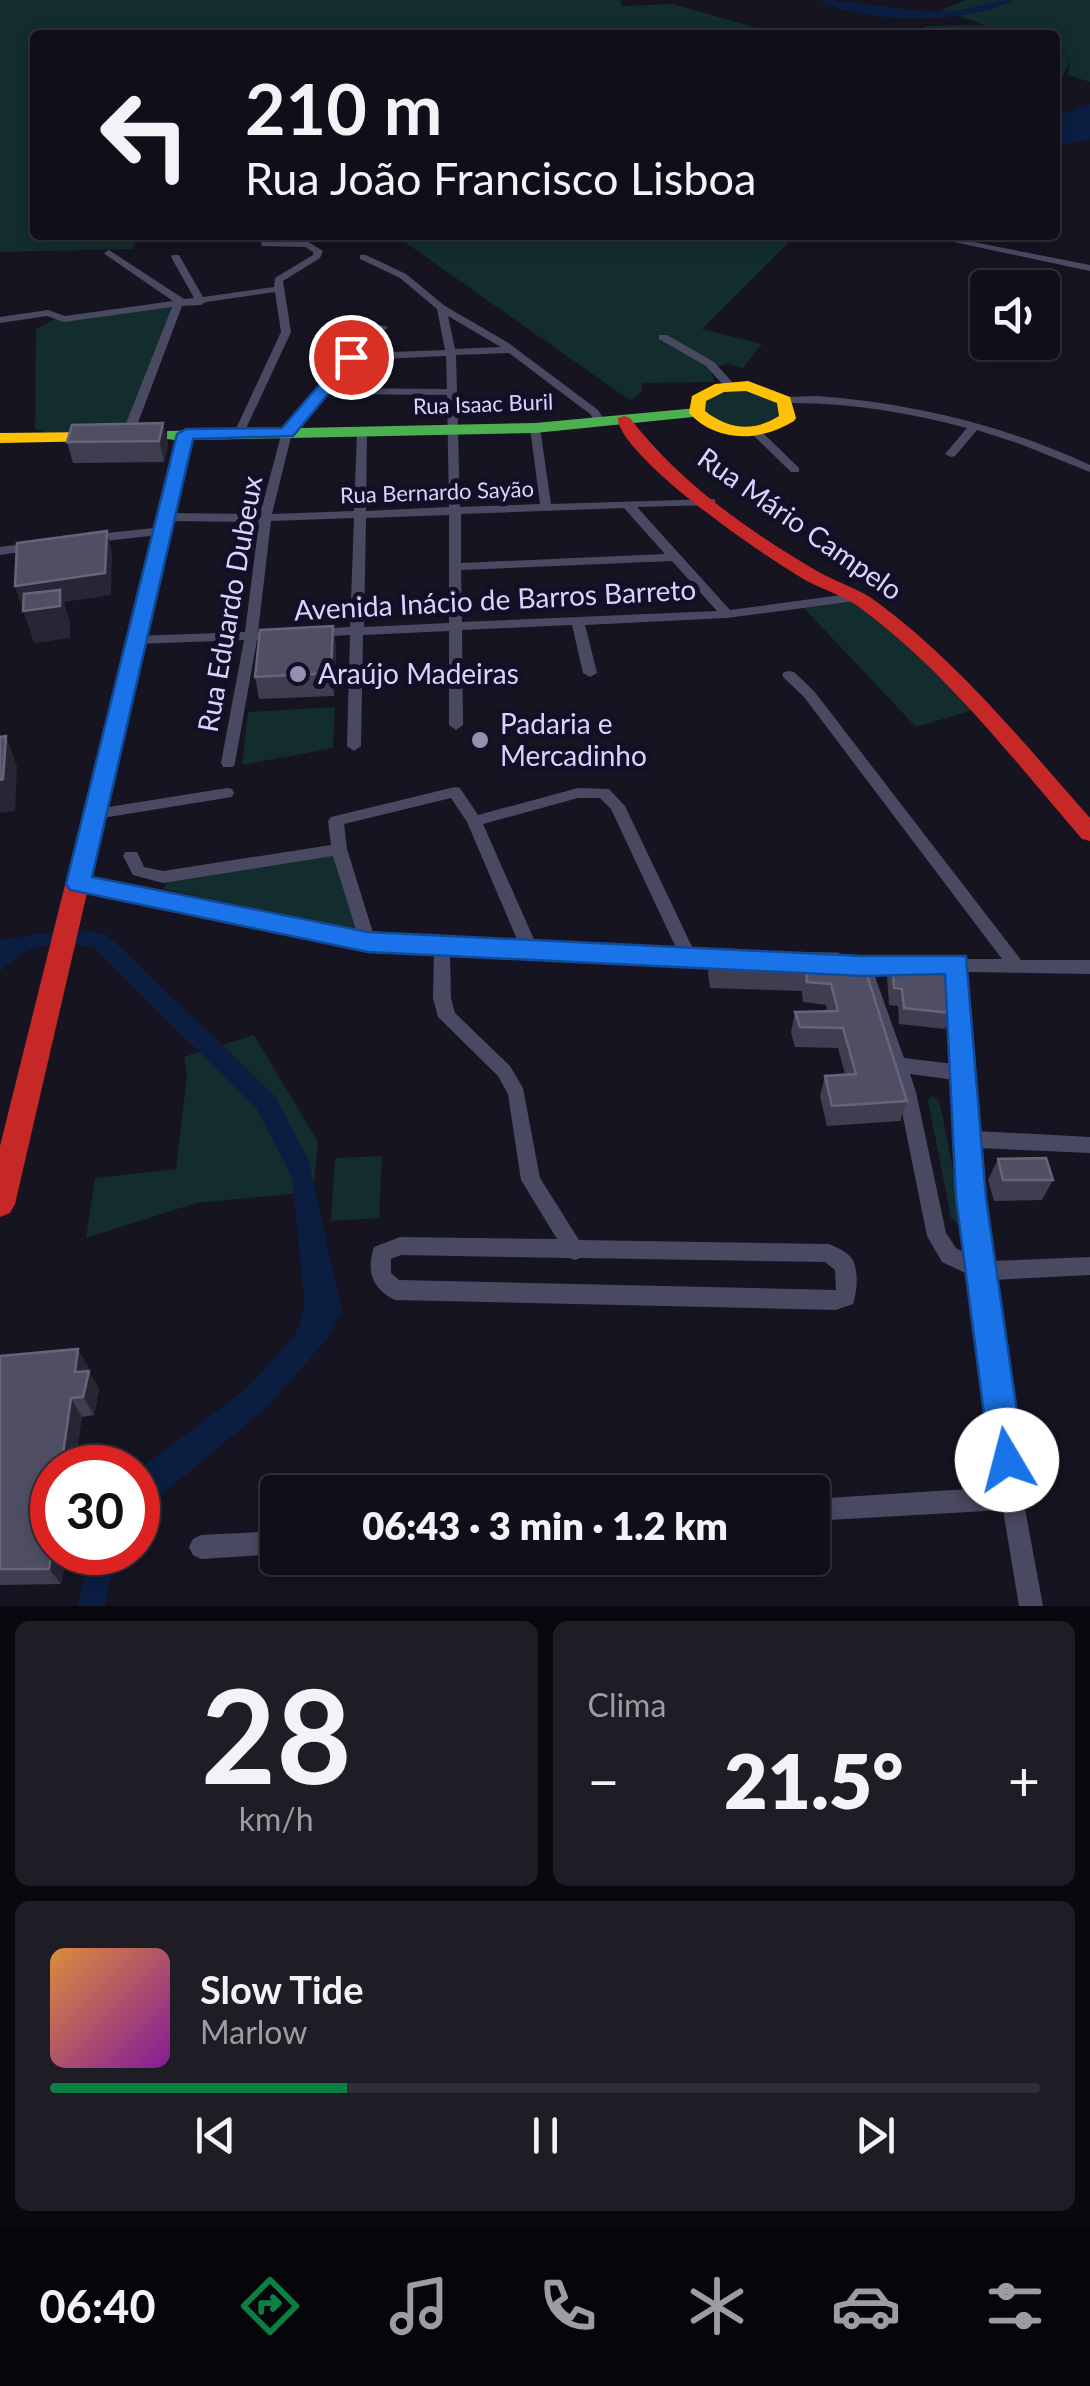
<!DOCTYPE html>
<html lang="pt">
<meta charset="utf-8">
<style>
body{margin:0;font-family:Lato,sans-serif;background:#1e1d26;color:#f1f3f6;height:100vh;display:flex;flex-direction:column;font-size:38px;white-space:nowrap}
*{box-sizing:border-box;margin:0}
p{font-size:32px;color:#9c9ca2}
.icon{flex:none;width:55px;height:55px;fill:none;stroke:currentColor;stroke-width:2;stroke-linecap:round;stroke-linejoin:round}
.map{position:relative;height:1606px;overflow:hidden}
.drawer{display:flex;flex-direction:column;gap:15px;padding:15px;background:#09080e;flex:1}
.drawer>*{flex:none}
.top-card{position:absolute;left:30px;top:30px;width:1030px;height:210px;border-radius:10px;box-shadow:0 5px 15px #0003,0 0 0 2px #302f38;background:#100f19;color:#f1f3f6;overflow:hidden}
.tools{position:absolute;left:970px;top:270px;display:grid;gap:20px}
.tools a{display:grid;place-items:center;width:90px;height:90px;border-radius:10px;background:#100f19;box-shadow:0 5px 15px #0003,0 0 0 2px #302f38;font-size:50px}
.speed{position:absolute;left:30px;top:1445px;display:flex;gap:20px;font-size:50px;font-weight:700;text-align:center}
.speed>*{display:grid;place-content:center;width:130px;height:130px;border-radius:50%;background:#100f19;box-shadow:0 5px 15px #0003,0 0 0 2px #302f38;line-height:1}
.speed .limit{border:15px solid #d22;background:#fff;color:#111}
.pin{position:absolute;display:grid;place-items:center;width:85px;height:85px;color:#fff;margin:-42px;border:5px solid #fff;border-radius:50%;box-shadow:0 2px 10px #0007}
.me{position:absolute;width:110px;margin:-55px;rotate:352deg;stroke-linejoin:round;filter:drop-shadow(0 0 8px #0008)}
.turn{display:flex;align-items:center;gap:35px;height:210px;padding:0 50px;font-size:45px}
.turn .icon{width:130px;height:130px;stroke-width:2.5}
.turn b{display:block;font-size:70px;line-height:85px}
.big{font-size:75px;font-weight:800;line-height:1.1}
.drawer .card{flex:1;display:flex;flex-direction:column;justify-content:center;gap:15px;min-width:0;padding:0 35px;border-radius:15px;background:#1e1d26}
.drawer .dial{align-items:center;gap:0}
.dial b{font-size:130px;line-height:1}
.song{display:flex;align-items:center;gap:30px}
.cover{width:120px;height:120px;border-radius:15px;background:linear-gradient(135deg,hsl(30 70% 55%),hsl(290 70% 35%))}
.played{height:10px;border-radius:5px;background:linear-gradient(90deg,#0b8043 30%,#302f38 30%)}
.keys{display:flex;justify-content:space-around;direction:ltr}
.heat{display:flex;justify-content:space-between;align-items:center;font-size:55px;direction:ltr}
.drawer .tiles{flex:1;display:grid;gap:15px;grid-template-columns:1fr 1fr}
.card:last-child{grid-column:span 2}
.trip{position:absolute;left:260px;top:1475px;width:570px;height:100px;border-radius:10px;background:#100f19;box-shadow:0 5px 15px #0003,0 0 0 2px #302f38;font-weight:800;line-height:100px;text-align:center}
.tab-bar{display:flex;height:160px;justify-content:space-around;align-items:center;background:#06060a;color:#9c9ca2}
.tab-bar .icon{width:70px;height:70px}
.tab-bar .current{color:#0b8043}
.tab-bar b{font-size:45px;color:#f1f3f6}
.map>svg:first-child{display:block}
</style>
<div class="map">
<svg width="1090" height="1606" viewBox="0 0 1090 1606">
<rect width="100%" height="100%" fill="#161421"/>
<g fill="#132c2d">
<polygon points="0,0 621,0 622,6 673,4 782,35 35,35 35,235 138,235 133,249 0,252"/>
<polygon points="966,0 1090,0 1090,82 1068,75 1070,60 1055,93 1055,50 1071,58 1055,48 1055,35 916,35 926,26 985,25 941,10"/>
<polygon points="414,235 796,235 702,329 762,344 743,368 728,364 711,368 714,382 642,383 642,391 631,401 403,241 413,241"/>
<polygon points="164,304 174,308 127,436 60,437 35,429 36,329 55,319"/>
<path d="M 732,389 L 769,394 L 783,409 L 779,420 C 750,431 729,430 703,412 L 704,400 Z"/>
<polygon points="857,601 870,609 973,710 916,727 804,608"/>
<polygon points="335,707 333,748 242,765 248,712"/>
<polygon points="329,854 335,857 357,926 352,931 164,889 169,879"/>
<polygon points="254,1035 318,1142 313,1192 196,1203 86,1238 95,1178 176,1169 187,1074 184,1057"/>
<polygon points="932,1096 938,1099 942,1114 963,1220 959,1225 951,1218 928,1100"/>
<polygon points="382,1156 379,1218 331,1221 335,1158"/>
</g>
<g fill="#0b1e41">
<polygon points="1090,104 1090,139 1066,144 1055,139 1055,117"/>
<path d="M 71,929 L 106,934 L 275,1096 L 308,1159 L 342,1311 L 328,1338 L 267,1407 L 138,1514 L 138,1470 L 247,1388 L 296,1334 L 305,1304 L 292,1177 L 257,1109 L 94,947 C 53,941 30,941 0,972 L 0,940 Z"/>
<polygon points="90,1553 116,1553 105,1606 77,1606"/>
</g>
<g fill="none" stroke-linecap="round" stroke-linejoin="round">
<path fill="#0b1e41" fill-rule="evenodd" d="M 818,0 C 860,0 901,12 944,12 C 968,11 990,0 1014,0 C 967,25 865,24 818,0 Z"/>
<g fill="#4a4962" fill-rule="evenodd">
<polygon points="259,235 267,235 269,241 307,241 323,251 320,258 283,281 291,332 243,435 235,435 234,433 281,332 275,292 206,302 201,305 182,306 133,436 127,439 121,436 172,307 64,322 47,316 0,323 0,317 48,310 65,316 173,301 106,255 104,253 109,250 184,299 194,298 171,257 173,255 179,255 203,297 274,287 275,278 313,255 313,252 305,247 262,246"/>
<polygon points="921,235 938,235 1090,265 1090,271"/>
<path d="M 360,255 L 366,255 L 406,274 L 445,306 L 507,342 L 598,410 L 607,424 L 598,426 L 590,414 L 509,353 L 456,355 L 460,507 L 540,504 L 530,428 L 535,425 L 540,428 L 551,504 L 714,499 L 716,501 L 710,505 L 637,507 L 730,610 L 856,593 L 862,597 L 856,601 L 727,618 L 585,625 L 597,673 L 590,677 L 583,673 L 572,625 L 462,630 L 463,725 L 456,730 L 449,725 L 449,631 L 363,635 L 361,746 L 354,751 L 347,746 L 350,635 L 316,637 L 309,633 L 316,629 L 350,627 L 354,518 L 271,521 L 258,632 L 278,631 L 285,635 L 278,639 L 257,640 L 235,763 L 233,767 L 223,767 L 221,763 L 244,640 L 136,644 L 129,640 L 136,636 L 245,632 L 259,522 L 166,521 L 160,517 L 166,513 L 260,514 L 282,432 L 317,393 L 317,389 L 322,388 L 348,359 L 347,355 L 353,354 L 380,325 L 388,327 L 364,353 L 445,350 L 437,309 L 400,278 L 360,259 ZM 448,316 L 499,346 L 501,347 L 455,349 ZM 446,356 L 447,389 L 333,388 L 359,360 ZM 327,394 L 447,395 L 449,507 L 366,511 L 367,433 L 362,430 L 357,433 L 354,511 L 272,514 L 292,433 ZM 624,508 L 665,554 L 461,563 L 461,514 ZM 449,515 L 449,623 L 364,627 L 366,518 ZM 672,561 L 717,611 L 462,622 L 461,570 Z"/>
<polygon points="659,335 667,335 714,362 734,384 734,388 726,388 706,366 659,339"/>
<path d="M 817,396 C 911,403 1004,425 1090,465 L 1090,472 L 1020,444 L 977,430 L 955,456 L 951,457 L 945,454 L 967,428 C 907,412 847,402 784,403 L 779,400 L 784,397 Z"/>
<polygon points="756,429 760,430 799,468 799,472 791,472 752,434 751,432"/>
<polygon points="163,527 167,528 167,534 88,543 82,539 88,535"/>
<polygon points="36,542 42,546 40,549 0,555 0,547"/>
<path d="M 789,671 L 794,672 L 814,691 L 1021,960 L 1090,960 L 1090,974 L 966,972 L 976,1131 L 1090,1137 L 1090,1153 L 977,1148 L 981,1198 L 990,1261 L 1090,1257 L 1090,1275 L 992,1280 L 1023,1498 L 1043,1606 L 1019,1606 L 1003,1510 L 812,1521 L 812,1499 L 999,1487 L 972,1276 L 942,1262 L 927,1236 L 898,1092 L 856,971 L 813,969 L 811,964 L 813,959 L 819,957 L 951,959 L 957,956 L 963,959 L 1002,959 L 804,697 L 784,678 L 782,675 L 784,672 ZM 873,971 L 949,972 L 954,1064 L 904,1058 ZM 910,1074 L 955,1080 L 961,1198 L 969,1255 L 956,1248 L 946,1233 L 916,1092 Z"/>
<path d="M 455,787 L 460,788 L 478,815 L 578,788 L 609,789 L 625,806 L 695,953 L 732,956 L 734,961 L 732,966 L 690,967 L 450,953 L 451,998 L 455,1013 L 510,1066 L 523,1088 L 540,1178 L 579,1240 L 829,1244 C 836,1247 848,1252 852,1259 C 859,1269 857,1293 853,1304 L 836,1310 L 395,1300 C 372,1289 366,1271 374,1247 L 400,1237 L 557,1239 L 521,1180 L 508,1094 L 498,1076 L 438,1017 L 433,998 L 434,952 L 368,948 L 78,890 L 72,888 L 70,884 L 72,880 L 78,878 L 357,933 L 333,856 L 163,883 L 133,875 L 123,856 L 125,852 L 137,852 L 144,867 L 163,871 L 331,845 L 328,821 L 331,817 ZM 451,798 L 467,822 L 519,944 L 374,936 L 347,849 L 344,824 ZM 578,798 L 600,798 L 611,809 L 678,952 L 536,944 L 483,824 ZM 401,1255 L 569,1258 L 575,1260 L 580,1258 L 825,1262 L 835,1270 L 836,1290 L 399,1280 L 391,1273 L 391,1259 Z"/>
<polygon points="227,788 232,789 234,793 232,797 96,819 88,814 96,809"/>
<polygon points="278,1531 278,1554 201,1559 193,1555 189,1547 193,1539 201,1535"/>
</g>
<polygon fill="#4caf50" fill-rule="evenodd" points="697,408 705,413 703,416 535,433 192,440 141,660 131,666 121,660 175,440 167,439 167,431 535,423"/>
<g fill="#ffc107" fill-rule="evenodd">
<path d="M 748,381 L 790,397 L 796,418 L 794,421 C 760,442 717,443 689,413 L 692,396 L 715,384 ZM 746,391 L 777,403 L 779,416 C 754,432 729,430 705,411 L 706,401 L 724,392 Z"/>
<polygon points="96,432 104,437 102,441 0,443 0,433"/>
</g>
<g fill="#c62828" fill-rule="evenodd">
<path d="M 624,416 L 630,418 C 679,482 747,530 817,571 C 836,582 858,588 877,602 C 959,663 1023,742 1090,818 L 1090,841 L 1082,839 C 1012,758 946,671 859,607 C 843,595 823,590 805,580 C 772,560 740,538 710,515 C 688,499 617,442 618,418 Z"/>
<polygon points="131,654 141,660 15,1204 10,1213 0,1217 0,1146 121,660"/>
</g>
</g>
<g fill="#403d50">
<polygon points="163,423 168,444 164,462 73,463 67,442"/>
<polygon points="333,626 336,648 334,696 259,699 255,677"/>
<polygon points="711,952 841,971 907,1101 900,1121 827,1126 820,1096 825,1076 845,1074 838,1048 795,1047 791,1032 795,1012 827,1011 826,1005 803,1002 802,991 710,988 708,973"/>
<polygon points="892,960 951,1013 945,1029 899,1024 898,1006 889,1005 887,977"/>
<polygon points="998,1159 1053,1180 1042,1200 994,1201 988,1180"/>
<polygon points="0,1356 89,1368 88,1371 99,1389 94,1415 82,1417 52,1468 52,1552 78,1552 78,1556 66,1557 61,1584 0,1585"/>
</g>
<g fill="#282635">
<polygon points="163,423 168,444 164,462 159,441"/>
<polygon points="107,531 112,553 111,595 64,602 70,622 70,638 34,643 15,586"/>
<polygon points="333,626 336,648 334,696 331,673"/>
<polygon points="6,736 17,767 15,811 0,813 0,780"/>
<polygon points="78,1349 89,1368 88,1373 89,1371 99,1389 94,1415 83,1397 75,1372"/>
<polygon points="71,1398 82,1417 75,1468 61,1468"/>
<polygon points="52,1548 52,1552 62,1552 66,1557 61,1584 49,1569"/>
</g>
<g fill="#504e63" stroke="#66637b" stroke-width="2.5">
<polygon points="163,423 159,441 67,442 72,425"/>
<polygon points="107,531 105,573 15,586 17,543"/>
<polygon points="60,590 60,606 23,611 24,594"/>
<polygon points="333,626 331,673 255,677 260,630"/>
<polygon points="6,736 3,779 0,780 0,737"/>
<polygon points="711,952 838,954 841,971 866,972 907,1101 832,1106 825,1076 856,1074 843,1028 800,1027 795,1012 838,1011 831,984 807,982 806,970 713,967"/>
<polygon points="892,960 949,960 951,1013 904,1008 902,989 894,988"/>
<polygon points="1046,1158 1053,1180 1003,1180 998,1159"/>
<polygon points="78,1349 75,1372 89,1371 83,1397 71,1398 61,1468 52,1468 52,1548 49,1569 0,1569 0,1356"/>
</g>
<polygon fill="#1a73e8" stroke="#114b97" stroke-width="2.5" points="346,354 359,357 293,436 193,439 92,877 368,932 863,956 966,956 986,1198 1024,1460 1019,1472 1007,1477 995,1472 990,1460 956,1198 945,974 863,976 368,952 70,890 66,884 177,434 186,429 282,428"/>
<g fill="#9591b1" stroke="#130f26" stroke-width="4">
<circle cx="298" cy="674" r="10"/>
<circle cx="480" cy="740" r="10"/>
</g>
<g text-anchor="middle" stroke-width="10" stroke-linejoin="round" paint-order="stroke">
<g font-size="22" fill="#d9d4ff" stroke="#130f26">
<text transform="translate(483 404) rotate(-2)" y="8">Rua Isaac Buril</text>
<text transform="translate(437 492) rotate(-2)" y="8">Rua Bernardo Sayão</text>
</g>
<g font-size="28" fill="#d9d4ff" stroke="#130f26">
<text transform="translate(800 524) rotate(35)" y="10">Rua Mário Campelo</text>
<text transform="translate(495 600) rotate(-3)" y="10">Avenida Inácio de Barros Barreto</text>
<text transform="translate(230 604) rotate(-80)" y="10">Rua Eduardo Dubeux</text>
</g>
<g font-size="28" fill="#d9d4ff" stroke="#130f26" text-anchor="start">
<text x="318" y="684">Araújo Madeiras</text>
<text x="500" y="734">Padaria e<tspan x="500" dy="32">Mercadinho</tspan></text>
</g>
</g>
</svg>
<div class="tools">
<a><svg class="icon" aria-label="sound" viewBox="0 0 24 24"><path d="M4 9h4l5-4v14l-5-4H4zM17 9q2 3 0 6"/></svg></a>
</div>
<div class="speed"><div class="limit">30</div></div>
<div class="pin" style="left:351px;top:357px;background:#d93025"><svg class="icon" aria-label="arrive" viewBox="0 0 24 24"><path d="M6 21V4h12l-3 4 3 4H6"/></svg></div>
<svg class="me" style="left:1007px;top:1460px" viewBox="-20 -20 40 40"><circle r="19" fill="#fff"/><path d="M0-13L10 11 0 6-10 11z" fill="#1a73e8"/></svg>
<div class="trip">06:43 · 3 min · 1.2 km</div>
<div class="top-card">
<div class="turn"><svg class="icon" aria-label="left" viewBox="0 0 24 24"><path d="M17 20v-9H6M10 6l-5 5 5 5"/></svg><div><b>210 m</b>Rua João Francisco Lisboa</div></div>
</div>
</div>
<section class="drawer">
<div class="tiles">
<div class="card dial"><b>28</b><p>km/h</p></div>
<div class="card"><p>Clima</p>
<div class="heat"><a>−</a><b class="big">21.5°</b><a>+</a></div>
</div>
<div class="card">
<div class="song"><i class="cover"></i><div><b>Slow Tide</b><p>Marlow</p></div></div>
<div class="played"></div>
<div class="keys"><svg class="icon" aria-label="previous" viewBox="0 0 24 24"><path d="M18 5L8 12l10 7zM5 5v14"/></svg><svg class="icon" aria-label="pause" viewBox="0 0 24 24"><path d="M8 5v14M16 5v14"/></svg><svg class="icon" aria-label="next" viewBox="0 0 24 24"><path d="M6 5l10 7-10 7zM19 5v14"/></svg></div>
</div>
</div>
</section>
<nav class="tab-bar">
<b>06:40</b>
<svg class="icon current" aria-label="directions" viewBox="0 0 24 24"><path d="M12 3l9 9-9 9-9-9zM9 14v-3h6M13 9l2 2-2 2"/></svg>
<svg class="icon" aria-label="music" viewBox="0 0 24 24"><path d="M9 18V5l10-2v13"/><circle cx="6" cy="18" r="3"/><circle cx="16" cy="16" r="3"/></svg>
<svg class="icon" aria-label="phone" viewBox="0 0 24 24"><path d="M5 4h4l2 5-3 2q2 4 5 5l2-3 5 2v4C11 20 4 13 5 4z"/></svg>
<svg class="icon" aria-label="climate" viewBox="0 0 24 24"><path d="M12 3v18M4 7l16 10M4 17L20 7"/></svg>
<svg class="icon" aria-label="car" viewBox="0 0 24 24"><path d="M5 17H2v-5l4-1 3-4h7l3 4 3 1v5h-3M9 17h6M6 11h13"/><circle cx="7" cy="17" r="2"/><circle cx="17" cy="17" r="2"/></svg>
<svg class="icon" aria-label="filters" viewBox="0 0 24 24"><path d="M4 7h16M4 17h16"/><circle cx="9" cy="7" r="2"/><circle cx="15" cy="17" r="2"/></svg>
</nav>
